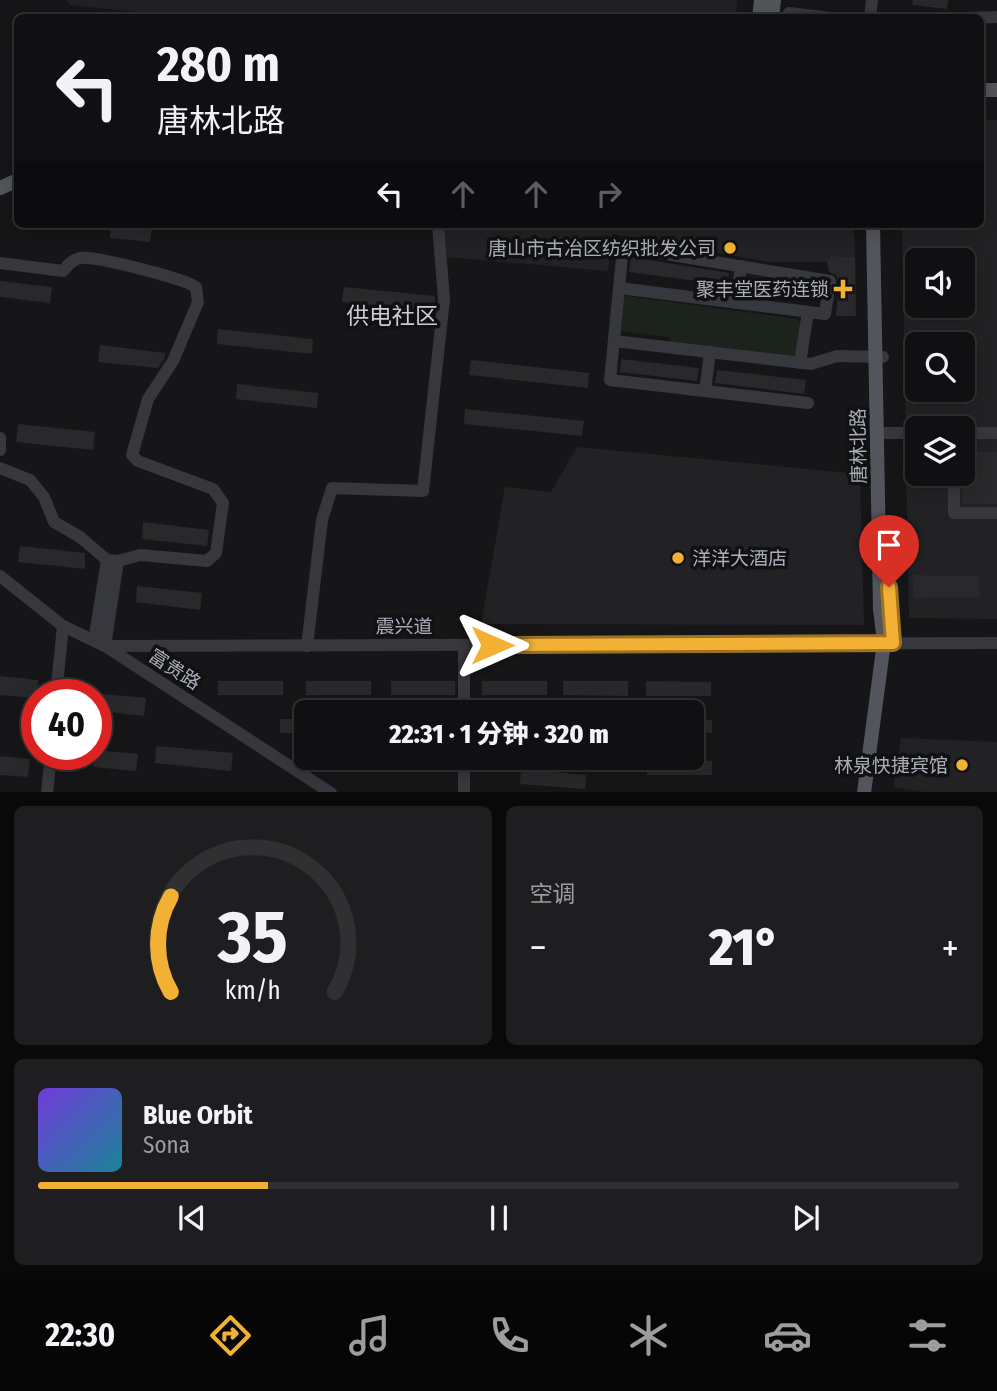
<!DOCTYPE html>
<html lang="zh">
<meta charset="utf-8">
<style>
body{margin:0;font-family:"Fira Sans Condensed","Noto Sans SC",sans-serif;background:#1e1e20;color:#f1f3f6;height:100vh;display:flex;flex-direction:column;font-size:26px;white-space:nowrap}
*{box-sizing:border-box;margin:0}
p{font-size:23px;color:#9c9d9f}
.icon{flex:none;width:38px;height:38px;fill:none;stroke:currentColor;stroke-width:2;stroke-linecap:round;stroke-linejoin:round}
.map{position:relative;height:792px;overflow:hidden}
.side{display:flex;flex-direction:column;gap:14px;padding:14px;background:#09090a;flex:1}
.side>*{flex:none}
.hud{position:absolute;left:14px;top:14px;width:970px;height:214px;border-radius:10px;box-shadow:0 4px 18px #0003,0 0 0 2px #303032;background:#101012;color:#f1f3f6;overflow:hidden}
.controls{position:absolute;left:905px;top:248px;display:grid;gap:14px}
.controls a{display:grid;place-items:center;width:70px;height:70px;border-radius:10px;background:#101012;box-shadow:0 4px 18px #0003,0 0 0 2px #303032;font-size:35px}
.speed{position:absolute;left:21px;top:679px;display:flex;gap:14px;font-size:35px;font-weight:700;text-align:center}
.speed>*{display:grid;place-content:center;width:91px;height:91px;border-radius:50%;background:#101012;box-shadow:0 4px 18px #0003,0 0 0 2px #303032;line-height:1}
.speed .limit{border:10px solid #d22;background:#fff;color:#111}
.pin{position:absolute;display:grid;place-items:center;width:60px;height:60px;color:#fff;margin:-72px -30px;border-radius:50% 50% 50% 0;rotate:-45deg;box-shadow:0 0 7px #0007}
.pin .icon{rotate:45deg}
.me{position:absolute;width:77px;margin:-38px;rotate:90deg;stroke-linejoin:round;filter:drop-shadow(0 0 5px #0008)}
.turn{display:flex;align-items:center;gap:24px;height:147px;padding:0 28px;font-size:32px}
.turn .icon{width:91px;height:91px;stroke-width:2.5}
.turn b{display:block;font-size:49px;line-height:60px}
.lanes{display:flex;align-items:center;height:66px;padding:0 28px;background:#0003;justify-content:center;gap:35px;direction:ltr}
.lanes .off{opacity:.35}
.big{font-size:52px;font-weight:800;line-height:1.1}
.side .card{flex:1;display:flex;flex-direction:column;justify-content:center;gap:10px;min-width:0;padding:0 24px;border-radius:10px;background:#1e1e20}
.side .dial{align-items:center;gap:0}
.dial svg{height:182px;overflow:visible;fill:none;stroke:#303032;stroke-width:7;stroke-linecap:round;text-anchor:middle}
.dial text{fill:#f1f3f6;stroke:none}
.song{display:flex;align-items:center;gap:21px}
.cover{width:84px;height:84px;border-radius:10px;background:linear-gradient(135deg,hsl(260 70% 55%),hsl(190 70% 35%))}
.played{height:7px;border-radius:4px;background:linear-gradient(90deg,#f2b134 25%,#303032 25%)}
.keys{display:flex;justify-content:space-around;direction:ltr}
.heat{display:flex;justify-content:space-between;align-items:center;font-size:38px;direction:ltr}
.side .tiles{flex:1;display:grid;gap:14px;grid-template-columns:1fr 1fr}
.card:last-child{grid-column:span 2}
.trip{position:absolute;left:294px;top:700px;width:410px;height:70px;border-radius:10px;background:#101012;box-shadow:0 4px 18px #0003,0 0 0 2px #303032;font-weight:800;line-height:70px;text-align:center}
.tabs{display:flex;height:112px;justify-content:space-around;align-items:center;background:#060607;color:#9c9d9f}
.tabs .icon{width:49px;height:49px}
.tabs .selected{color:#f2b134}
.tabs b{font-size:32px;color:#f1f3f6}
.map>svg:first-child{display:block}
</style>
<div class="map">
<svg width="997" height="793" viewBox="0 0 997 793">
<rect width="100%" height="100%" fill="#161618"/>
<g fill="#222225" fill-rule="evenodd">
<polygon points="66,0 737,0 736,18 192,18 70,5"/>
<path d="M 980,120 L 997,120 L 997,619 L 909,618 L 902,224 L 980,224 ZM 917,261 L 962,261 L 962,306 L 917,306 ZM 917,345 L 962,345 L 962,390 L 917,390 ZM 917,429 L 962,429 L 962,474 L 917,474 Z"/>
<polygon points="444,224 854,224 855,257 831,256 827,262 769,262 613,234 608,271 447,257"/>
<polygon points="577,447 860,474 864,625 481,624 505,487 551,492"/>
<polygon points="901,738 997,742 997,792 932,793 893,787"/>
</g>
<polygon fill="#1c231d" points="626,296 798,319 801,323 795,359 668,345 669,337 621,331 622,298"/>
<g fill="#29292c">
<polygon points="913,0 948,0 947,9 912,5"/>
<polygon points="111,224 152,227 150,242 110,238"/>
<polygon points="831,256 855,257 856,316 836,316 839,282 836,275 829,272 827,262"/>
<polygon points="631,257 729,273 727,285 629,272"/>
<polygon points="748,276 819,288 818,298 747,289"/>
<polygon points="0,281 52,287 50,303 0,297"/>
<polygon points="344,287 435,296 434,312 342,302"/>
<polygon points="218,329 313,339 312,354 217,344"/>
<polygon points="100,345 165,353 164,359 158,368 98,362"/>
<polygon points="621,359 699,368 697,381 620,372"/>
<polygon points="471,360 589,373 588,388 469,375"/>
<polygon points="717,370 806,380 804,394 715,383"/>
<polygon points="237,384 318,393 317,408 236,399"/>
<polygon points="465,409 584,421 582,436 464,424"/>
<polygon points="18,424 95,432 93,450 16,442"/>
<polygon points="962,452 997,452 997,504 963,504"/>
<polygon points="143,522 209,530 207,546 142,539"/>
<polygon points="20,546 85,553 85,569 18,562"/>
<polygon points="912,575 979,576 980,597 914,598"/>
<polygon points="137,586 202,593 200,610 136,602"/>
<polygon points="0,676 38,680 36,698 0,695"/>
<rect x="218" y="681" width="65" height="14"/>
<rect x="306" y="681" width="65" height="14"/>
<rect x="391" y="681" width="64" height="14"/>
<rect x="482" y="681" width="65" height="14"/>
<polygon points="563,681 628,681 628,696 563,695"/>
<polygon points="646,681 711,682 711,696 646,696"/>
<polygon points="103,694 146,698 144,716 101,711"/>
<rect x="280" y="719" width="26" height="14"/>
<polygon points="691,719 712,720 712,733 691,733"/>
<polygon points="156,746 233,753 231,771 155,763"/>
<polygon points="96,750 138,754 136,771 93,767"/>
<polygon points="0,756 30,759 28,777 0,775"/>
<rect x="343" y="758" width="65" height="13"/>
<rect x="647" y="761" width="65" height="14"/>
<polygon points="521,769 586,775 585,789 520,784"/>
</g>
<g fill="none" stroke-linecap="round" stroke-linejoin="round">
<g stroke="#37383d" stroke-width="12">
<polyline points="789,13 830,18"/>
<polyline points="870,18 872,0"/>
<polyline points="966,18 997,17"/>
<path d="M 0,263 L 63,271 C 68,265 72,260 80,258 C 96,256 182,278 196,287 L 198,302 L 173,361 L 148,399 L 132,455 L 138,461 L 213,489 L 223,503 L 216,553 L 207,561 L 140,555 L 118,561 L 107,560 L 80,537 L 54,522 L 44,497 L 30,480 L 0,468"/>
<polyline points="619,288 825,314 830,281 623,247 610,380 808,403"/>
<polyline points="736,303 741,266"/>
<polyline points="614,341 811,364 837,356 883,357"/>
<polyline points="800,363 808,312"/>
<polyline points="705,391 710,352"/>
<polyline points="886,433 917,433"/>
<polyline points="962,433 997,433"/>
<polyline points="0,438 0,450"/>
<polyline points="954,474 954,513 997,513"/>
<polyline points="0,576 63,626 105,646 331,793"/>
<polyline points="94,641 107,560"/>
<polyline points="464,645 464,712"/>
<polyline points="105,646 997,643"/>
<polyline points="105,646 118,561"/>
<polyline points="307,646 322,520 332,488 423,491 444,299 438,224"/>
<polyline points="56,695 63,626"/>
<polyline points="464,758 464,793"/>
<polyline points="47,793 51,754"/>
</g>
<g stroke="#53555c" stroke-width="14">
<polyline points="759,18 761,0"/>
<polyline points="772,18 774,0"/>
<polyline points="980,90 997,90"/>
<polyline points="0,188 18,180"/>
<polyline points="864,793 884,642 880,609 873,224"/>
</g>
</g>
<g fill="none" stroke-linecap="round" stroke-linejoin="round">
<defs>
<polyline id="route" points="492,645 893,643 889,587"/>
</defs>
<use href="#route" stroke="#9d7322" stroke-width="18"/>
<use href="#route" stroke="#f2b134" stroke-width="12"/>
</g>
<g fill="#f2b134" stroke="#111113" stroke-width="2.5">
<circle cx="730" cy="248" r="7"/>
<path d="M839.5 278.5h7v7h7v7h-7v7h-7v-7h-7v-7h7z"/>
<circle cx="678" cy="558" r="7"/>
<circle cx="962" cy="765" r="7"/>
</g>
<g text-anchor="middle" stroke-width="7" stroke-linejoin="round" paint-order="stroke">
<g font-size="19" fill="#a8adb8" stroke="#111113" text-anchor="end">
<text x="716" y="255">唐山市古冶区纺织批发公司</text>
<text x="829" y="296">聚丰堂医药连锁</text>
<text x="692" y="565" text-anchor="start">洋洋大酒店</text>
<text x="948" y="772">林泉快捷宾馆</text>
</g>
<g font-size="19" fill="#a8adb8" stroke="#111113">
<text transform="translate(858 446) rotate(-91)" y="7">唐林北路</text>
<text x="404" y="633">震兴道</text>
<text transform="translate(175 669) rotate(33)" y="7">富贵路</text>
</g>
<g font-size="23" fill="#c9ccd4" stroke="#111113">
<text x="392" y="324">供电社区</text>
</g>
</g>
</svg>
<div class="controls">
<a><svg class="icon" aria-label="sound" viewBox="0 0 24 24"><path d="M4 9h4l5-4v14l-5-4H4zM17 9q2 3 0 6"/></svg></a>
<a><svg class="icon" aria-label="search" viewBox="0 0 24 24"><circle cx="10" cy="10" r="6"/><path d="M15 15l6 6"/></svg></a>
<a><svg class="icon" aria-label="layers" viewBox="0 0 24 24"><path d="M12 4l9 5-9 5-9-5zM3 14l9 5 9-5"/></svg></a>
</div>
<div class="speed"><div class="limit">40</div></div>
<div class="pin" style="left:889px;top:587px;background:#d93025"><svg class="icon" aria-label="arrive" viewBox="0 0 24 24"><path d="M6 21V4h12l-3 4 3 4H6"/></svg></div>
<svg class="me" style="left:492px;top:645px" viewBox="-20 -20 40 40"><path d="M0-17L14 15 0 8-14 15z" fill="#f2b134" stroke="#fff" stroke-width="4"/></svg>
<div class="trip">22:31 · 1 分钟 · 320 m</div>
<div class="hud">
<div class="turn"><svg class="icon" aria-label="left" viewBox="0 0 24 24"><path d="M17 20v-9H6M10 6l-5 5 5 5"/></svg><div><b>280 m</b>唐林北路</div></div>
<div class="lanes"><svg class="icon" aria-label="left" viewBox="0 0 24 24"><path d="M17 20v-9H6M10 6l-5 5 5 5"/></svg><svg class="icon off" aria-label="ahead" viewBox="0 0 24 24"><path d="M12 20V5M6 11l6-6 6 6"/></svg><svg class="icon off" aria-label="ahead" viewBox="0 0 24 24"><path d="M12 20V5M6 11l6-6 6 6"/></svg><svg class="icon off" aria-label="right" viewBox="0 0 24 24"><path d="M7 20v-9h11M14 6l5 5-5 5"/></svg></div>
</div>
</div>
<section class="side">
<div class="tiles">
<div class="card dial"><svg viewBox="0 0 100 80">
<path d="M14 69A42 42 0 1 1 86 69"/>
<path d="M14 69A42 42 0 0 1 14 27" stroke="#f2b134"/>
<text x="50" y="56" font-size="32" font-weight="700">35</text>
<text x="50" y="72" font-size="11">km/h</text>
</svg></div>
<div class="card"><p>空调</p>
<div class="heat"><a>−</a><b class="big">21°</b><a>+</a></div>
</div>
<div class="card">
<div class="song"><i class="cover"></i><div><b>Blue Orbit</b><p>Sona</p></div></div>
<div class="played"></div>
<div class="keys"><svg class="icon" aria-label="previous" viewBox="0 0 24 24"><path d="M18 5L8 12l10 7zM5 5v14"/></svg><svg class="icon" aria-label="pause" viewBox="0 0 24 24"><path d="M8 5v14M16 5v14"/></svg><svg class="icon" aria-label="next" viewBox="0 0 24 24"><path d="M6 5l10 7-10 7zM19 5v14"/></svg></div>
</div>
</div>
</section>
<nav class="tabs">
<b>22:30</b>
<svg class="icon selected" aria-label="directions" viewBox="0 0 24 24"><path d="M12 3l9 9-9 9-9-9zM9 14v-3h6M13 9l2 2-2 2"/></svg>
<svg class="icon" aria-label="music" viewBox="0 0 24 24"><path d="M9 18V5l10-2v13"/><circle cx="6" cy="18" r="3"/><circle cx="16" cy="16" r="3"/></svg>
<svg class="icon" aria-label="phone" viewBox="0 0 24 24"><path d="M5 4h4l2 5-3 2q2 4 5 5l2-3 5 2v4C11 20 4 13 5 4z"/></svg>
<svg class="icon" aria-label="climate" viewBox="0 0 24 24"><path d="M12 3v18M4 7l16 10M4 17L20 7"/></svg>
<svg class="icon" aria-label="car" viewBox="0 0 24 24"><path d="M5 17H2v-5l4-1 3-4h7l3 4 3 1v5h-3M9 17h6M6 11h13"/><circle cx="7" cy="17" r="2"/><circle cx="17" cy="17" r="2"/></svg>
<svg class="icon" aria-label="filters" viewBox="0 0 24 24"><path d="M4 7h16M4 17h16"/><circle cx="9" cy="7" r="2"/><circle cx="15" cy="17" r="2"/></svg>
</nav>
